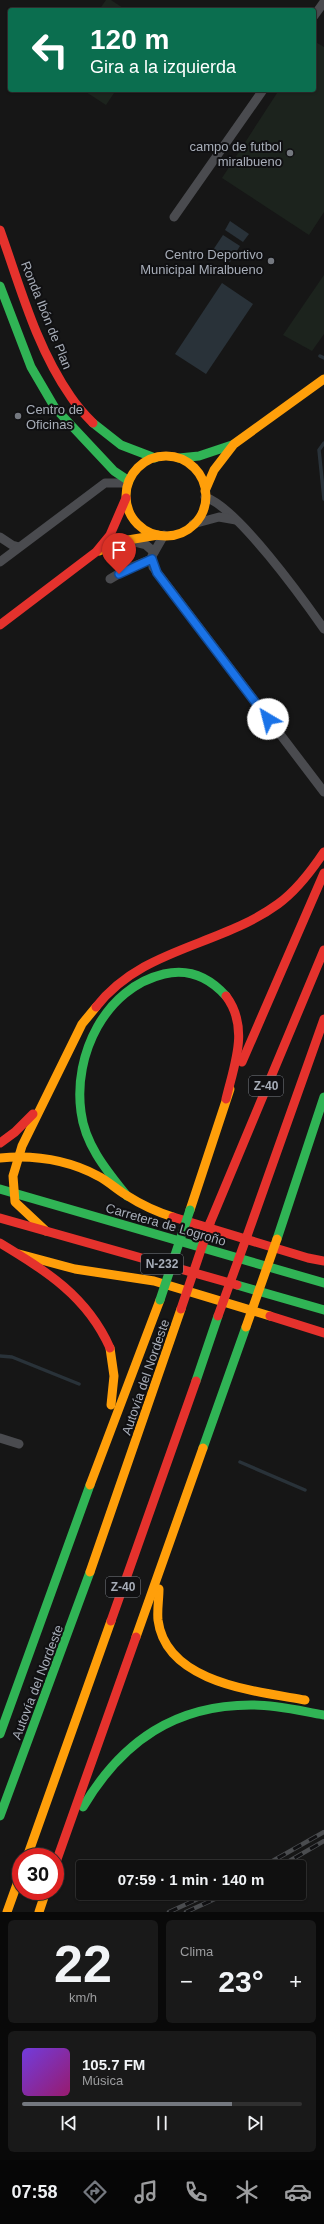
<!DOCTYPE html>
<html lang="es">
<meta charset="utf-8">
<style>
body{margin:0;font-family:Arial,sans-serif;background:#191919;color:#f1f3f6;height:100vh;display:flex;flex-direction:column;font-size:15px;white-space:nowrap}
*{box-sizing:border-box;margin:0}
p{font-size:13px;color:#9c9d9f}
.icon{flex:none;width:22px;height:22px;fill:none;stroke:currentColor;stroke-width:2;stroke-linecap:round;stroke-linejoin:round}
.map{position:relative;height:1912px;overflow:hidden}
.details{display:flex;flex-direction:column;gap:8px;padding:8px;background:#090909;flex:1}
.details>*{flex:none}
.hud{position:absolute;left:8px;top:8px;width:308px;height:84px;border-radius:4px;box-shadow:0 1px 3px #0004,0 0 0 1px #303030;background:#0b6e4f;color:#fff;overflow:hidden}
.speed{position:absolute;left:12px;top:1848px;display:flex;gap:8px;font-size:20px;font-weight:700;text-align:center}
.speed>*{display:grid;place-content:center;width:52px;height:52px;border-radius:50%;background:#101010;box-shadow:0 1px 3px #0004,0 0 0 1px #303030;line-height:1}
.speed .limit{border:6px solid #d22;background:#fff;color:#111}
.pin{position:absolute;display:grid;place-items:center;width:34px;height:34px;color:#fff;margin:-41px -17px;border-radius:50% 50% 50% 0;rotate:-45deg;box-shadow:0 0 4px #0007}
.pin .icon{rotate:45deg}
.me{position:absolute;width:44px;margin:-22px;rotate:323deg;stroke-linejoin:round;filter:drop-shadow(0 0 3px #0008)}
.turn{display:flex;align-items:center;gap:14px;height:84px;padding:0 16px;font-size:18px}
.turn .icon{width:52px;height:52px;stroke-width:2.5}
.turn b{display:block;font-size:28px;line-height:34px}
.big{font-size:30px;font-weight:700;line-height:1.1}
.details .card{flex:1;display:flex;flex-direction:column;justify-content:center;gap:6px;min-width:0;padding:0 14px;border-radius:6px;background:#191919}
.details .dial{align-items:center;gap:0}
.dial b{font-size:52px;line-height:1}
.song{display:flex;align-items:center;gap:12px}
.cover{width:48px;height:48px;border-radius:6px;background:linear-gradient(135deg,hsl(260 70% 55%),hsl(320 70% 35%))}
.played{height:4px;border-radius:2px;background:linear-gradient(90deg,#74787f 75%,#303030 75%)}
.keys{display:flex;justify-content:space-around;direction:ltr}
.heat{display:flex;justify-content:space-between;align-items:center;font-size:22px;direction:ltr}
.details .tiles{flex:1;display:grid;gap:8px;grid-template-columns:1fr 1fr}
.card:last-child{grid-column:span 2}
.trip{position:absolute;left:76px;top:1860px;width:230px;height:40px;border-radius:4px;background:#101010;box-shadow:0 1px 3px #0004,0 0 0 1px #303030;font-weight:700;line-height:40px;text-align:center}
.tab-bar{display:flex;height:64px;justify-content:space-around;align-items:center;background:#060606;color:#9c9d9f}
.tab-bar .icon{width:28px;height:28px}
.tab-bar .active{color:#74787f}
.tab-bar b{font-size:18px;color:#f1f3f6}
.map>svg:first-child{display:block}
</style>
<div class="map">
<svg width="324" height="1912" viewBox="0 0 324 1912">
<rect width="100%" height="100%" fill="#161616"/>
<g fill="#1c231d">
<polygon points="106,0 111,0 126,10 99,10"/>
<polygon points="314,41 324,47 324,212 309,235 222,178 279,90 314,90"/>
<polygon points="83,90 116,90 106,105"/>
<polygon points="324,275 324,334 312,351 283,335"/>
</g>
<g fill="#293239">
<polygon points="230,221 249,234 243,242 225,230"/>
<polygon points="223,235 240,246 230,262 213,250"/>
<polygon points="222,283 253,304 206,374 175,354"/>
</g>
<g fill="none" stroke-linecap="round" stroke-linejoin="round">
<g stroke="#293239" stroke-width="3.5">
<polyline points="320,356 324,358"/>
<polyline points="324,443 319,450 324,499"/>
<polyline points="0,1356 12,1357 79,1384"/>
<polyline points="240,1462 305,1490"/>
</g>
<g stroke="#4a4b4f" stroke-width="9">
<polyline points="314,16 324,2"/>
<polyline points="174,217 263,90"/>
<path d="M 205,497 C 237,507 303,599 324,629"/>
<polyline points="193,524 219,517 236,520"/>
<polyline points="164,535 152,556 153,567 324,792"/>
<polyline points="0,537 12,545 19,547"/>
<polyline points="130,541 146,545 154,552"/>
<polyline points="0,562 105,483 128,483"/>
<polyline points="110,579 127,569 152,559"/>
<polyline points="0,1438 19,1444"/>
</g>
<g stroke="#30b455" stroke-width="9">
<polyline points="0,286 31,367 55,408 114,471 129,481"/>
<polyline points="93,423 121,445 155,458"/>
<polyline points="179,458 199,456 232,445"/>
<polyline points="0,1189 324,1283"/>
<path d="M 127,1196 C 107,1171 85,1145 81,1112 C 73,1055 105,988 164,974 C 189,968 209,977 226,996"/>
<polyline points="277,1239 324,1097"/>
<polyline points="237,1285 324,1310"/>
<polyline points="196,1381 218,1316"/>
<polyline points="203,1448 246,1327"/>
<polyline points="0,1734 90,1485"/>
<path d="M 83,1807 C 122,1741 176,1704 254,1705 C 278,1705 301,1711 324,1715"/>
<polyline points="0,1816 90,1572"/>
</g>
<g stroke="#ff9f0a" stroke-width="9">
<circle cx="166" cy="496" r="40"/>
<polyline points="205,491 214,470 234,444 324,379"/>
<polyline points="99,551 128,540 158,535"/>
<path d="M 0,1158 C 33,1155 68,1160 98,1176 C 108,1181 116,1189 126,1195 C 140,1204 157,1212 173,1217"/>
<polyline points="190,1210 230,1089"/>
<polyline points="46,1231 15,1202 13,1176 22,1146 82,1024 96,1007"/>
<polyline points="19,1254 75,1269 154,1281 270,1316"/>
<polyline points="110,1348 114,1376 111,1405"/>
<polyline points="90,1485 160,1300"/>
<polyline points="90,1572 181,1309"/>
<path d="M 159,1589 C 159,1599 157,1610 158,1620 C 166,1683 255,1691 305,1700"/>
<polyline points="136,1637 203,1448"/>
<polyline points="27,1857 111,1621"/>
<polyline points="7,1912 21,1873"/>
<polyline points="39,1912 46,1891"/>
</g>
<g stroke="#e5322d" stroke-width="9">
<path d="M 0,230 C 20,286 36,347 71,397 C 77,406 85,415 93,423"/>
<polyline points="0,625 96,552 110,535 126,498"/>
<path d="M 226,996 C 250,1028 234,1065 226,1099"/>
<path d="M 96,1007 C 143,947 219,947 278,904 C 296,891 312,870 324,852"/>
<polyline points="242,1062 324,873"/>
<polyline points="0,1143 15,1132 33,1114"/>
<polyline points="173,1217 308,1258 324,1261"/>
<polyline points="0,1218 237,1285"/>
<polyline points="210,1223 324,950"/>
<polyline points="247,1236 324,1019"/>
<path d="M 0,1243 C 46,1271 87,1296 110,1348"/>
<polyline points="270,1316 324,1333"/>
<polyline points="111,1621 196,1381"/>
<polyline points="55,1865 136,1637"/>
</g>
<defs>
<g id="rail">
<polyline points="262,1867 324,1832"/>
<polyline points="279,1867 324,1841"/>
<polyline points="169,1912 211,1893"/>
<polyline points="186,1912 228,1893"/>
</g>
</defs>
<use href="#rail" stroke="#4a4c4f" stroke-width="4.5"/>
<use href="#rail" stroke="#101012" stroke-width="3" stroke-dasharray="9" stroke-linecap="butt"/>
<polyline stroke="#30b455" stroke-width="9" points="160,1300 190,1210"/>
<polyline stroke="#ff9f0a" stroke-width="9" points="246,1327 277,1239"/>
<g stroke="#e5322d" stroke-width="9">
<polyline points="181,1309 210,1223"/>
<polyline points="218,1316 247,1236"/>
</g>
</g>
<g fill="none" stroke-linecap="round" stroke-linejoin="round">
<defs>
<polyline id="route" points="119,574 152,559 157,573 268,719"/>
</defs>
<use href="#route" stroke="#114b97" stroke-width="10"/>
<use href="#route" stroke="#1a73e8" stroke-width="7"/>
</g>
<g fill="#74787f" stroke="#101012" stroke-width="1.5">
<circle cx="290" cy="153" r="4"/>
<circle cx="271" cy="261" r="4"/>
<circle cx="18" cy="416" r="4"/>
</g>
<g text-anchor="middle" stroke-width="4" stroke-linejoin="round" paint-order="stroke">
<g fill="#101012" stroke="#7a7e86" stroke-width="1">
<rect x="249" y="1076" width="34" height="20" rx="3"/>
<rect x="141" y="1254" width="42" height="20" rx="3"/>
<rect x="106" y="1577" width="34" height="20" rx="3"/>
</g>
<g font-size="12" font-weight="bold" fill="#a7adb8">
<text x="266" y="1090">Z-40</text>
<text x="162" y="1268">N-232</text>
<text x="123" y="1591">Z-40</text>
</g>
<g font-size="13" fill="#a7adb8" stroke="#101012" text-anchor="end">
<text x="282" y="151">campo de futbol<tspan x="282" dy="15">miralbueno</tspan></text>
<text x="263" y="259">Centro Deportivo<tspan x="263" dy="15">Municipal Miralbueno</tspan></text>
<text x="26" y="414" text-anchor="start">Centro de<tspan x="26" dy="15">Oficinas</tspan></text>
</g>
<g font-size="13" fill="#a7adb8" stroke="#101012">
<text transform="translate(47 315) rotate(68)" y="5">Ronda Ibón de Plan</text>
<text transform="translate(166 1224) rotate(16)" y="5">Carretera de Logroño</text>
<text transform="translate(145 1377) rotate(-71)" y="5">Autovía del Nordeste</text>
<text transform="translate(37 1682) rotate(-69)" y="5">Autovía del Nordeste</text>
</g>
</g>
</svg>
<div class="speed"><div class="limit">30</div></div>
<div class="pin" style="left:119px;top:574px;background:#d93025"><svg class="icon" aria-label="arrive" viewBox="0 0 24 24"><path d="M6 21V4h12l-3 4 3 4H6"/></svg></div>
<svg class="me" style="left:268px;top:719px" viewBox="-20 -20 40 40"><circle r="19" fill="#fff"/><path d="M0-13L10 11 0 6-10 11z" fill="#1a73e8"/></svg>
<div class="trip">07:59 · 1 min · 140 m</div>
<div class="hud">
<div class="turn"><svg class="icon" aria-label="left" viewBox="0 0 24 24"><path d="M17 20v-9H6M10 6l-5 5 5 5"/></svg><div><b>120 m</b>Gira a la izquierda</div></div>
</div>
</div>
<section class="details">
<div class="tiles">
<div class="card dial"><b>22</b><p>km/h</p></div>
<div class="card"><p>Clima</p>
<div class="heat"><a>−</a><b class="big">23°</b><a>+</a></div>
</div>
<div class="card">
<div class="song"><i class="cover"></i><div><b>105.7 FM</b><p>Música</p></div></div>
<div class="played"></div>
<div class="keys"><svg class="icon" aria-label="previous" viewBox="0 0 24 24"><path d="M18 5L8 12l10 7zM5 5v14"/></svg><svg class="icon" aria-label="pause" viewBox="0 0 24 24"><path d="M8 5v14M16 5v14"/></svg><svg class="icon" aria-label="next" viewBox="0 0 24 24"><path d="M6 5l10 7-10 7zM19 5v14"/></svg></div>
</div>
</div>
</section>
<nav class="tab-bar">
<b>07:58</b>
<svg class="icon active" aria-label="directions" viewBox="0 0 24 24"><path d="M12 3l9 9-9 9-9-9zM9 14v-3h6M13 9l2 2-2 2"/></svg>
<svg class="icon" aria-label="music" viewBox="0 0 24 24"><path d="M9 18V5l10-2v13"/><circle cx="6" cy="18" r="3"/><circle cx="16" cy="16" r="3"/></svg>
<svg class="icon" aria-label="phone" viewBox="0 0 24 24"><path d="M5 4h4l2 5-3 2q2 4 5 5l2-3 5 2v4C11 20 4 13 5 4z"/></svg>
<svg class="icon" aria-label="climate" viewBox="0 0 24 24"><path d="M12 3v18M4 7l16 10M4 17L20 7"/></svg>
<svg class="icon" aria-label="car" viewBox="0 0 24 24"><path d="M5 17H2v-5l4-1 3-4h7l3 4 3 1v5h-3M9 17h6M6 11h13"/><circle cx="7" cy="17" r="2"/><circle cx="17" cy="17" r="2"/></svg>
</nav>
